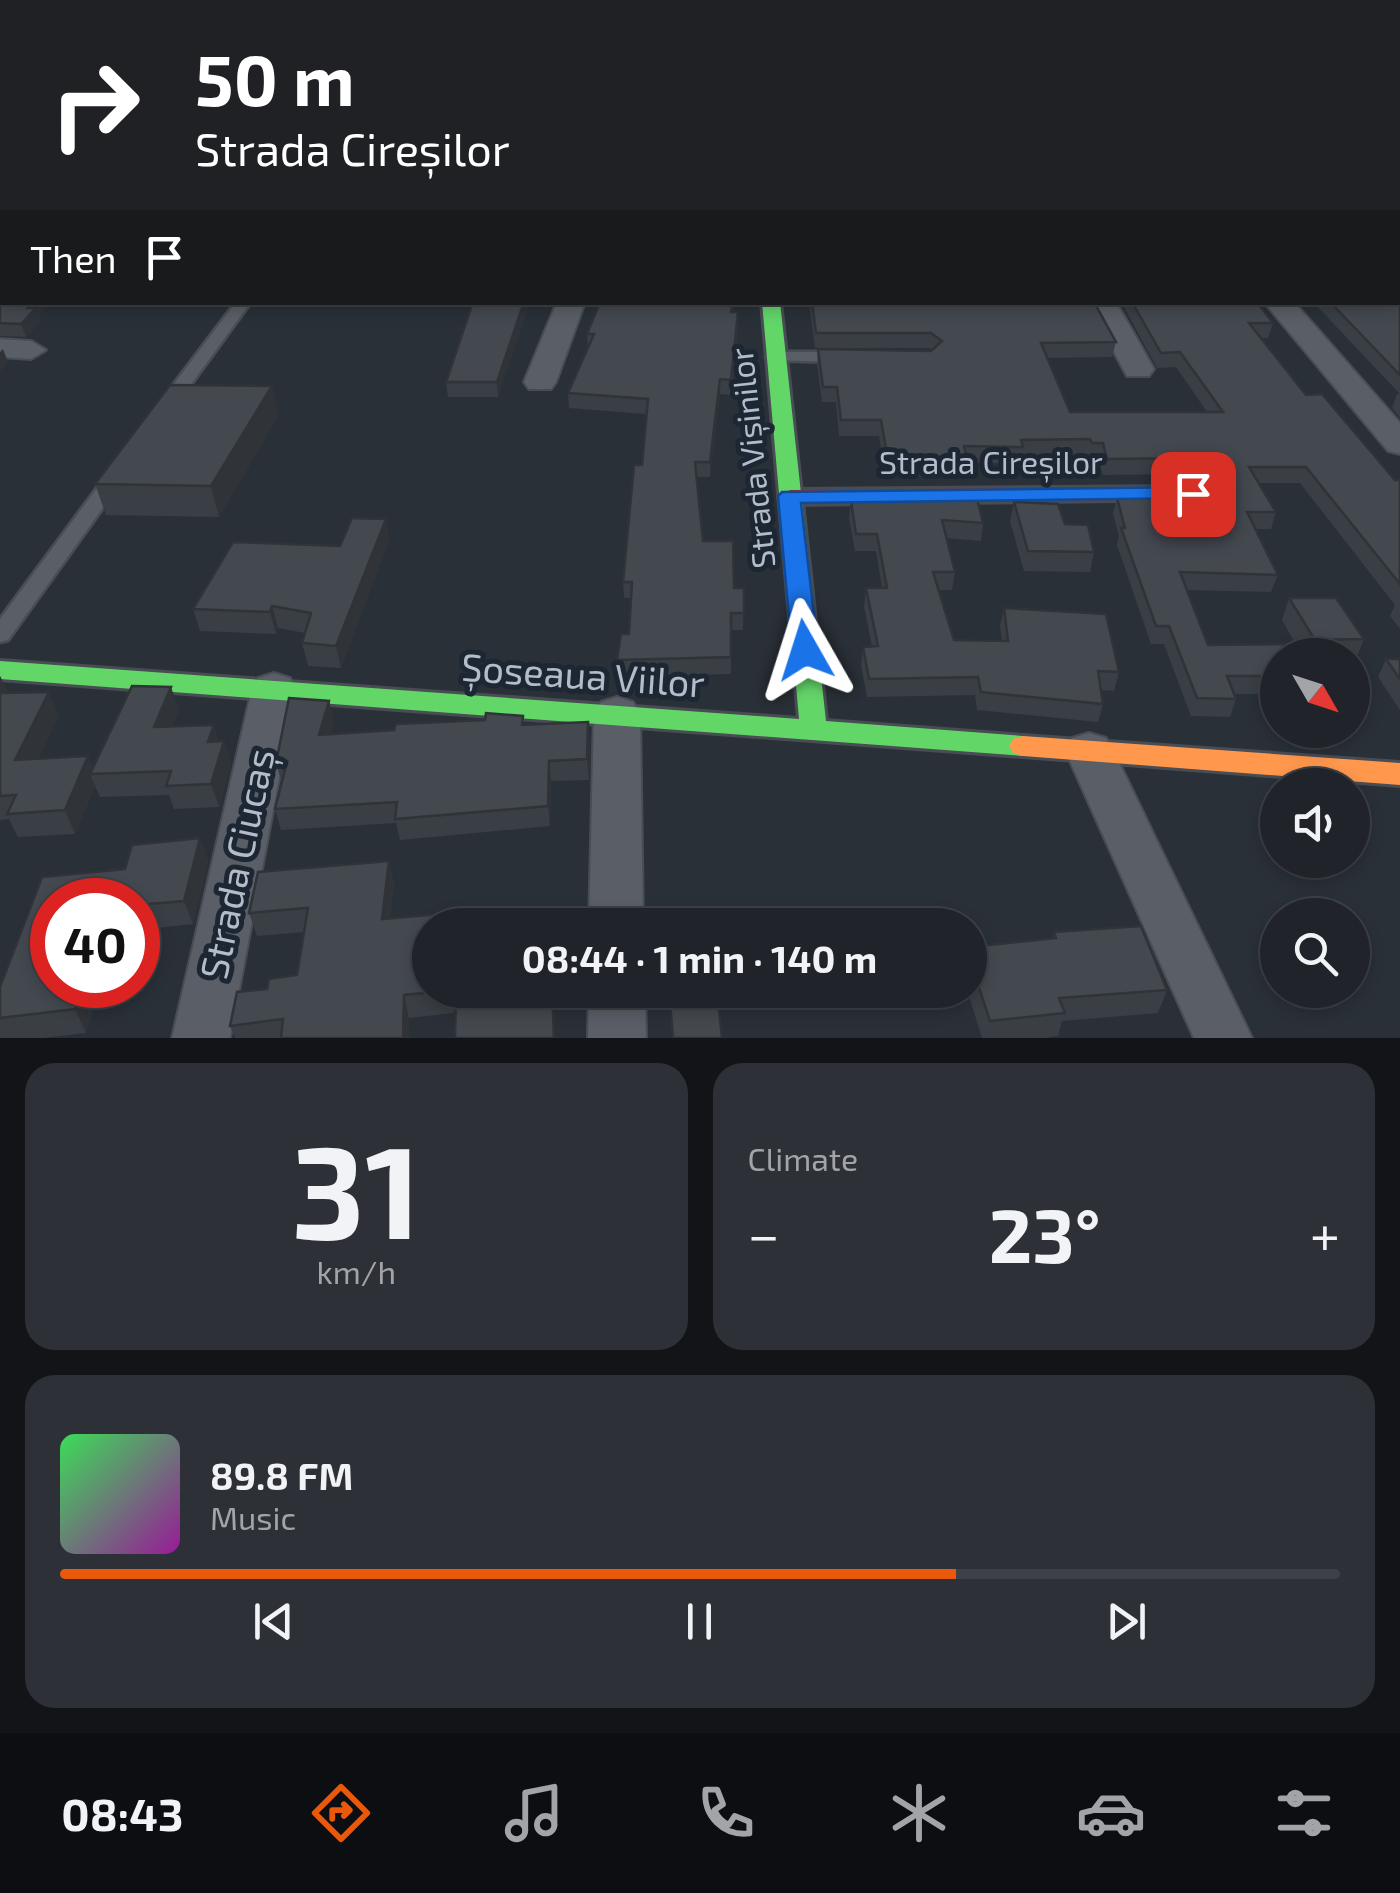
<!DOCTYPE html>
<meta charset="utf-8">
<style>
body{margin:0;font-family:"Exo 2",sans-serif;background:#2d3036;color:#f1f3f6;height:100vh;display:flex;flex-direction:column;font-size:38px;white-space:nowrap}
*{box-sizing:border-box;margin:0}
p{font-size:32px;color:#a2a4a8}
.icon{flex:none;width:55px;height:55px;fill:none;stroke:currentColor;stroke-width:2;stroke-linecap:round;stroke-linejoin:round}
.map{position:relative;height:1038px;overflow:hidden}
.drawer{display:flex;flex-direction:column;gap:25px;padding:25px;background:#121417;flex:1}
.drawer>*{flex:none}
.top-card{position:absolute;left:0px;top:0px;width:1400px;height:305px;box-shadow:0 5px 15px #0003,0 0 0 2px #3d4147;background:#202124;color:#fff;overflow:hidden}
.needle{width:65px;rotate:129deg}
.fabs{position:absolute;left:1260px;top:638px;display:grid;gap:20px}
.fabs a{display:grid;place-items:center;width:110px;height:110px;border-radius:50%;background:#20242a;box-shadow:0 5px 15px #0003,0 0 0 2px #3d4147;font-size:50px}
.speed{position:absolute;left:30px;top:878px;display:flex;gap:20px;font-size:50px;font-weight:700;text-align:center}
.speed>*{display:grid;place-content:center;width:130px;height:130px;border-radius:50%;background:#20242a;box-shadow:0 5px 15px #0003,0 0 0 2px #3d4147;line-height:1}
.speed .limit{border:15px solid #d22;background:#fff;color:#111}
.pin{position:absolute;display:grid;place-items:center;width:85px;height:85px;color:#fff;margin:-42px;border-radius:20px;box-shadow:0 5px 15px #0006}
.me{position:absolute;width:110px;margin:-55px;rotate:354deg;stroke-linejoin:round;filter:drop-shadow(0 0 8px #0008)}
.turn{display:flex;align-items:center;gap:35px;height:210px;padding:0 30px;font-size:45px}
.turn .icon{width:130px;height:130px;stroke-width:2.5}
.turn b{display:block;font-size:70px;line-height:85px}
.then{display:flex;align-items:center;height:95px;padding:0 30px;background:#0003;gap:20px;font-size:38px}
.big{font-size:75px;font-weight:700;line-height:1.1}
.drawer .tile{flex:1;display:flex;flex-direction:column;justify-content:center;gap:15px;min-width:0;padding:0 35px;border-radius:30px;background:#2d3036}
.drawer .dial{align-items:center;gap:0}
.dial b{font-size:130px;line-height:1}
.song{display:flex;align-items:center;gap:30px}
.cover{width:120px;height:120px;border-radius:15px;background:linear-gradient(135deg,hsl(130 70% 55%),hsl(300 70% 35%))}
.played{height:10px;border-radius:5px;background:linear-gradient(90deg,#ea580c 70%,#3d4147 70%)}
.keys{display:flex;justify-content:space-around;direction:ltr}
.heat{display:flex;justify-content:space-between;align-items:center;font-size:55px;direction:ltr}
.drawer .tiles{flex:1;display:grid;gap:25px;grid-template-columns:1fr 1fr}
.tile:last-child{grid-column:span 2}
.trip{position:absolute;left:412px;top:908px;width:575px;height:100px;border-radius:50px;background:#20242a;box-shadow:0 5px 15px #0003,0 0 0 2px #3d4147;font-weight:700;line-height:100px;text-align:center}
.tab-bar{display:flex;height:160px;justify-content:space-around;align-items:center;background:#0d0e11;color:#a2a4a8}
.tab-bar .icon{width:70px;height:70px}
.tab-bar .active{color:#ea580c}
.tab-bar b{font-size:45px;color:#f1f3f6}
.map>svg:first-child{display:block}
</style>
<div class="map">
<svg width="1400" height="1038" viewBox="0 0 1400 1038">
<rect width="100%" height="100%" fill="#2a3038"/>
<polygon fill="#384963" points="0,0 1169,0 1172,2 2,2 2,25"/>
<g fill="none" stroke-linecap="round" stroke-linejoin="round">
<defs>
<g id="lane">
<polygon points="236,302 251,302 173,409 161,409 158,405 161,401"/>
<polygon points="774,352 842,352 850,357 842,362 768,360 766,357"/>
<polygon points="115,471 125,477 8,640 0,642 0,619 108,473"/>
</g>
<g id="street">
<rect x="1273" y="0" width="16" height="2"/>
<rect x="1398" y="109" width="2" height="13"/>
<polygon points="557,302 585,302 556,382 551,389 529,389 524,382"/>
<polygon points="1087,302 1116,302 1154,369 1149,376 1127,376"/>
<polygon points="1264,302 1294,302 1400,423 1400,454 1388,451"/>
<polygon points="0,339 31,341 46,350 31,359 0,357"/>
<polygon points="274,673 290,678 296,689 230,1038 172,1038 252,689 258,678"/>
<polygon points="617,697 633,702 640,713 643,925 589,925 594,713 601,702"/>
<polygon points="1089,733 1106,738 1113,750 1252,1038 1194,1038 1065,750 1072,738"/>
<polygon points="589,990 645,990 646,1038 588,1038"/>
</g>
<polygon id="fast" points="762,302 780,302 826,721 1023,736 1033,739 1037,746 1033,753 1023,756 0,679 0,661 799,719"/>
<polygon id="slow" points="1023,736 1400,763 1400,785 1023,756 1013,753 1009,746 1013,739"/>
<polygon id="jam" points="1193,487 1201,489 1204,494 1201,499 790,504 779,497 790,490"/>
</defs>
<use href="#lane" stroke="#484c53" stroke-width="5"/>
<use href="#street" stroke="#484c53" stroke-width="4"/>
<use href="#fast" stroke="#484c53" stroke-width="6"/>
<use href="#slow" stroke="#484c53" stroke-width="6"/>
<use href="#jam" stroke="#484c53" stroke-width="6"/>
<use href="#lane" fill="#5a5e66" fill-rule="evenodd"/>
<use href="#street" fill="#5a5e66" fill-rule="evenodd"/>
<use href="#fast" fill="#63d668" fill-rule="evenodd"/>
<use href="#slow" fill="#ff974d" fill-rule="evenodd"/>
<use href="#jam" fill="#b3261e" fill-rule="evenodd"/>
</g>
<g fill="#3a3f45">
<polygon points="1302,0 1400,0 1400,23 1398,24 1400,29 1400,104 1398,104 1398,2 1302,2"/>
<polygon points="2,164 2,302 50,302 39,315 41,321 26,337 0,336 0,221 2,220 0,213 0,165"/>
<polygon points="1400,178 1400,418 1392,408 1397,394 1400,394 1313,302 1398,302"/>
<polygon points="473,302 530,302 498,397 448,397 446,382"/>
<polygon points="735,302 733,312 738,326 731,395 720,394 710,477 697,477 703,541 734,588 744,588 743,630 731,630 731,674 618,677 617,660 629,634 631,598 624,598 623,582 642,465 646,414 569,408 568,393 588,348 587,334"/>
<polygon points="809,302 1094,302 1116,342 1112,357 1047,358 1070,412 1207,412 1176,367 1157,368 1121,302 1257,302 1273,323 1268,338 1261,338 1306,395 1395,480 1400,480 1400,629 1390,616 1395,605 1300,483 1259,483 1276,512 1271,529 1256,529 1278,575 1271,592 1187,590 1208,645 1278,655 1278,694 1234,694 1236,699 1230,717 1191,716 1164,644 1151,644 1117,545 1119,536 1113,514 1117,498 1198,497 1218,492 1220,489 1215,481 1193,474 1103,475 1099,460 1089,460 1086,455 1022,456 1020,463 967,463 965,476 886,477 879,436 839,436 836,402 822,402 817,364 818,349 932,350 929,348 815,348"/>
<polygon points="279,415 219,517 106,515 95,484"/>
<polygon points="851,501 983,523 981,541 946,538 955,572 952,590 938,590 954,640 1002,641 1000,626 1004,608 1119,672 1114,691 1101,690 1103,704 1098,722 977,710 975,695 867,697 861,665 863,647 872,646 864,606 866,588 882,588 876,551 855,551 849,518"/>
<polygon points="1014,502 1065,524 1094,552 1090,572 1024,571 1010,521"/>
<polygon points="386,519 389,540 341,668 308,666 302,643 305,633 278,628 276,634 200,631 193,609 340,546"/>
<polygon points="1289,598 1364,639 1355,662 1352,662 1352,655 1302,655 1282,620"/>
<polygon points="1386,659 1400,659 1400,710 1378,677"/>
<polygon points="0,676 8,693 59,715 38,759 93,768 179,710 172,726 220,741 224,741 231,764 219,807 174,809 169,795 100,797 95,786 75,834 18,837 9,819 0,820"/>
<polygon points="329,701 334,722 330,734 588,722 590,743 589,780 551,781 550,826 400,840 396,823 281,830 275,809 282,783 276,763"/>
<polygon points="200,838 208,862 193,924 138,930 138,900 52,900 52,985 100,985 86,1033 43,1038 0,1038 0,987 42,877 125,869 132,845"/>
<polygon points="389,861 394,884 390,918 430,990 585,990 585,998 409,1018 409,1038 235,1038 230,1026 267,989 297,975 304,932 257,936 249,913"/>
<polygon points="1054,932 1167,990 1158,1013 1062,1021 1058,1036 1044,1038 982,1038 967,990 970,990 970,947 1052,938"/>
</g>
<g fill="#303338">
<polygon points="34,302 50,302 39,315 41,321 26,337 21,324 28,308"/>
<polygon points="524,302 530,302 498,397 497,382"/>
<polygon points="3,349 8,362 0,372 0,352"/>
<polygon points="720,379 720,394 710,477 710,462"/>
<polygon points="272,386 279,415 219,517 211,486"/>
<polygon points="386,519 389,540 341,668 336,646"/>
<polygon points="272,606 278,628 276,634 270,612"/>
<polygon points="0,676 9,696 0,713"/>
<polygon points="171,687 179,710 162,750 154,727"/>
<polygon points="49,692 59,715 26,784 15,760"/>
<polygon points="329,701 334,722 324,755 319,735"/>
<polygon points="588,722 590,743 589,780 587,759"/>
<polygon points="214,725 222,748 224,741 231,764 219,807 211,784 208,742"/>
<polygon points="88,756 96,774 90,774 95,786 75,834 65,810"/>
<polygon points="549,761 551,781 550,826 548,806"/>
<polygon points="200,838 208,862 193,924 184,901"/>
<polygon points="389,861 394,884 388,942 382,919"/>
<polygon points="82,985 100,985 86,1033 75,1009"/>
<polygon points="552,990 554,1002 556,1038 554,1038"/>
<polygon points="404,995 409,1018 409,1038 403,1038"/>
</g>
<g fill="#444950" stroke="#303338" stroke-width="2.5">
<polygon points="1306,0 1400,0 1400,16 1398,17 1398,2 1310,2"/>
<polygon points="1398,21 1400,29 1400,96 1398,96"/>
<polygon points="2,164 2,280 0,282 0,221 2,220 0,208 0,165"/>
<polygon points="1398,176 1400,178 1400,375 1330,302 1398,302"/>
<polygon points="0,285 2,285 2,302 34,302 28,308 36,308 21,324 0,323"/>
<polygon points="473,302 524,302 497,382 446,382"/>
<polygon points="600,302 733,302 731,312 738,312 731,380 720,379 710,462 695,462 703,541 733,541 734,588 744,588 744,613 731,613 731,657 617,660 621,634 629,634 632,582 623,582 634,465 642,465 648,399 568,393 594,334 587,334"/>
<polygon points="812,302 1094,302 1116,342 1041,343 1070,412 1223,412 1180,352 1161,353 1132,302 1257,302 1273,323 1249,323 1306,395 1322,394 1395,480 1400,480 1400,584 1306,467 1249,467 1276,512 1247,512 1278,575 1180,572 1208,645 1292,644 1299,655 1278,655 1278,676 1227,676 1236,699 1197,698 1169,626 1156,626 1121,528 1125,528 1117,498 1198,497 1218,492 1229,477 1220,464 1198,458 1107,459 1103,443 1092,443 1090,439 1021,440 1023,447 964,446 967,460 888,460 881,420 841,420 837,387 823,387 818,349 931,351 942,341 931,333 816,333"/>
<polygon points="170,385 272,386 211,486 95,484"/>
<polygon points="977,498 983,523 942,520 955,572 933,572 954,640 1008,641 1004,608 1106,614 1119,672 1098,671 1103,704 981,692 978,677 869,679 863,647 878,646 866,588 887,588 877,534 856,534 851,501"/>
<polygon points="1014,502 1058,504 1065,524 1088,525 1094,552 1028,551"/>
<polygon points="352,518 386,519 336,646 302,643 311,613 272,606 270,612 193,609 233,542 340,546"/>
<polygon points="1289,598 1336,598 1364,639 1315,640"/>
<polygon points="1386,659 1400,659 1400,679"/>
<polygon points="132,686 171,687 154,727 214,725 208,742 224,741 211,784 166,786 171,771 90,774"/>
<polygon points="49,692 15,760 88,756 65,810 7,814 16,795 0,796 0,693"/>
<polygon points="289,698 329,701 319,735 394,730 396,724 485,720 486,713 523,716 522,725 588,722 587,759 549,761 548,806 395,819 397,802 275,809 287,762 276,763"/>
<polygon points="200,838 184,901 138,905 138,900 52,900 52,985 82,985 75,1009 0,1018 0,987 42,877 125,869 132,845"/>
<polygon points="389,861 382,919 488,910 488,925 430,925 430,990 455,990 404,995 403,1038 281,1038 283,1019 230,1026 237,992 267,989 269,979 297,975 308,908 249,913 258,872"/>
<polygon points="580,916 581,925 494,925"/>
<polygon points="1141,926 1167,990 1059,998 1065,1013 990,1021 970,960 970,947 1056,938 1054,932"/>
<polygon points="456,990 552,990 554,1038 455,1038"/>
<polygon points="669,990 717,990 722,1038 673,1038"/>
</g>
<polygon fill="#1a73e8" stroke="#114b97" stroke-width="2.5" points="1193,487 1201,489 1201,498 801,503 818,650 805,659 792,650 778,496 782,492"/>
<g text-anchor="middle" stroke-width="10" stroke-linejoin="round" paint-order="stroke">
<g font-size="32" fill="#b4bcc9" stroke="#1d2633">
<text transform="translate(753 458) rotate(-96)" y="11">Strada Vișinilor</text>
<text x="991" y="474">Strada Cireșilor</text>
</g>
<g font-size="38" fill="#b4bcc9" stroke="#1d2633">
<text transform="translate(583 676) rotate(4)" y="13">Șoseaua Viilor</text>
<text transform="translate(238 864) rotate(-78)" y="13">Strada Ciucaș</text>
</g>
</g>
</svg>
<div class="fabs">
<a><svg class="needle" viewBox="-14 -14 28 28"><path d="M0-13l5 13h-10z" fill="#e53935"/><path d="M0 13l5-13h-10z" fill="#a2a4a8"/></svg></a>
<a><svg class="icon" aria-label="sound" viewBox="0 0 24 24"><path d="M4 9h4l5-4v14l-5-4H4zM17 9q2 3 0 6"/></svg></a>
<a><svg class="icon" aria-label="search" viewBox="0 0 24 24"><circle cx="10" cy="10" r="6"/><path d="M15 15l6 6"/></svg></a>
</div>
<div class="speed"><div class="limit">40</div></div>
<div class="pin" style="left:1193px;top:494px;background:#d93025"><svg class="icon" aria-label="arrive" viewBox="0 0 24 24"><path d="M6 21V4h12l-3 4 3 4H6"/></svg></div>
<svg class="me" style="left:805px;top:650px" viewBox="-20 -20 40 40"><path d="M0-17L14 15 0 8-14 15z" fill="#1a73e8" stroke="#fff" stroke-width="4"/></svg>
<div class="trip">08:44 · 1 min · 140 m</div>
<div class="top-card">
<div class="turn"><svg class="icon" aria-label="right" viewBox="0 0 24 24"><path d="M7 20v-9h11M14 6l5 5-5 5"/></svg><div><b>50 m</b>Strada Cireșilor</div></div>
<div class="then">Then<svg class="icon" aria-label="arrive" viewBox="0 0 24 24"><path d="M6 21V4h12l-3 4 3 4H6"/></svg></div>
</div>
</div>
<section class="drawer">
<div class="tiles">
<div class="tile dial"><b>31</b><p>km/h</p></div>
<div class="tile"><p>Climate</p>
<div class="heat"><a>−</a><b class="big">23°</b><a>+</a></div>
</div>
<div class="tile">
<div class="song"><i class="cover"></i><div><b>89.8 FM</b><p>Music</p></div></div>
<div class="played"></div>
<div class="keys"><svg class="icon" aria-label="previous" viewBox="0 0 24 24"><path d="M18 5L8 12l10 7zM5 5v14"/></svg><svg class="icon" aria-label="pause" viewBox="0 0 24 24"><path d="M8 5v14M16 5v14"/></svg><svg class="icon" aria-label="next" viewBox="0 0 24 24"><path d="M6 5l10 7-10 7zM19 5v14"/></svg></div>
</div>
</div>
</section>
<nav class="tab-bar">
<b>08:43</b>
<svg class="icon active" aria-label="directions" viewBox="0 0 24 24"><path d="M12 3l9 9-9 9-9-9zM9 14v-3h6M13 9l2 2-2 2"/></svg>
<svg class="icon" aria-label="music" viewBox="0 0 24 24"><path d="M9 18V5l10-2v13"/><circle cx="6" cy="18" r="3"/><circle cx="16" cy="16" r="3"/></svg>
<svg class="icon" aria-label="phone" viewBox="0 0 24 24"><path d="M5 4h4l2 5-3 2q2 4 5 5l2-3 5 2v4C11 20 4 13 5 4z"/></svg>
<svg class="icon" aria-label="climate" viewBox="0 0 24 24"><path d="M12 3v18M4 7l16 10M4 17L20 7"/></svg>
<svg class="icon" aria-label="car" viewBox="0 0 24 24"><path d="M5 17H2v-5l4-1 3-4h7l3 4 3 1v5h-3M9 17h6M6 11h13"/><circle cx="7" cy="17" r="2"/><circle cx="17" cy="17" r="2"/></svg>
<svg class="icon" aria-label="filters" viewBox="0 0 24 24"><path d="M4 7h16M4 17h16"/><circle cx="9" cy="7" r="2"/><circle cx="15" cy="17" r="2"/></svg>
</nav>
